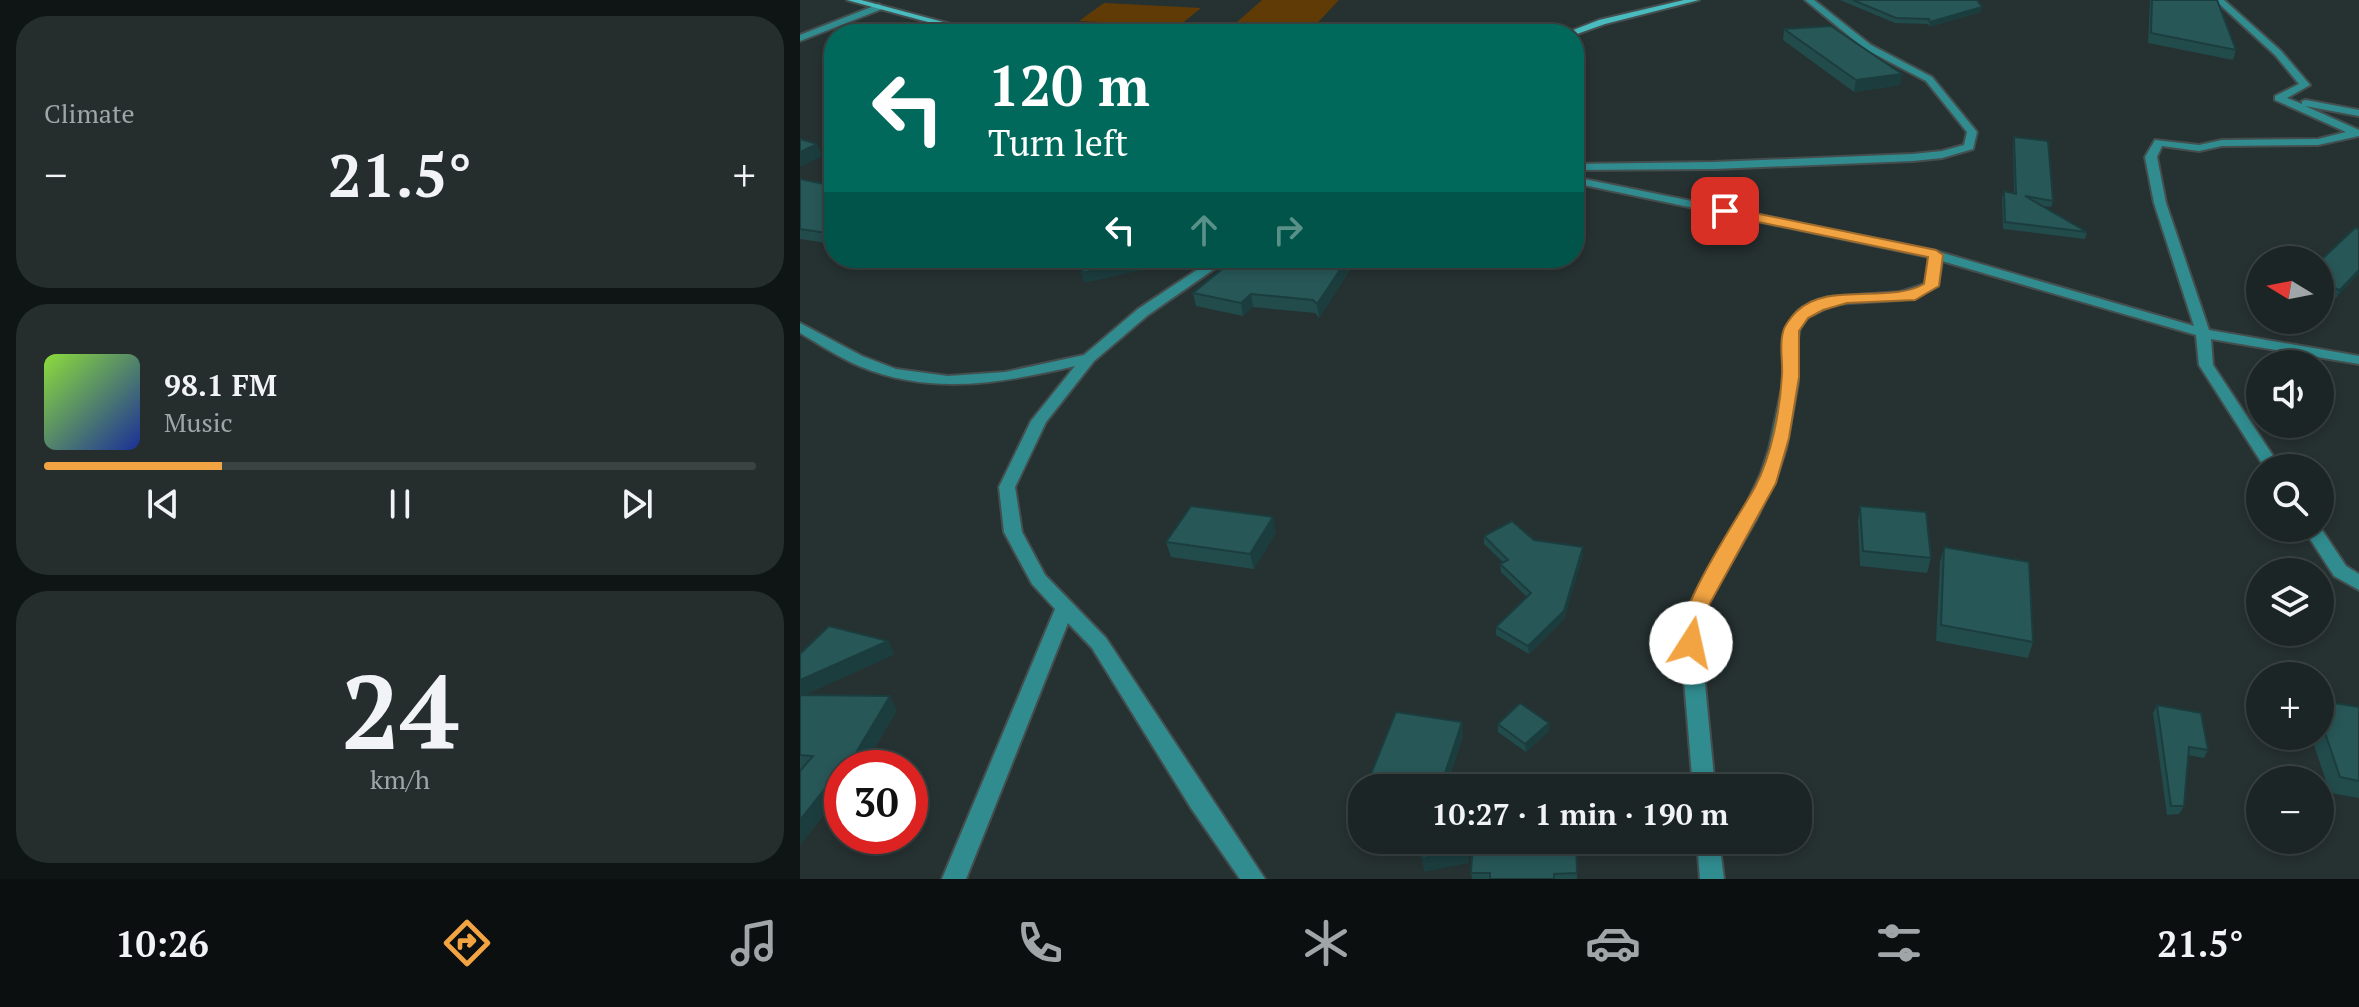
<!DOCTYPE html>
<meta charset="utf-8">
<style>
body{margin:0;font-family:"PT Serif",serif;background:#252d2d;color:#f1f3f6;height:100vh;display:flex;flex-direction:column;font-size:30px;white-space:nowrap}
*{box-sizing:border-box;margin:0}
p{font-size:26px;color:#a0a5a7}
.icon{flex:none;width:44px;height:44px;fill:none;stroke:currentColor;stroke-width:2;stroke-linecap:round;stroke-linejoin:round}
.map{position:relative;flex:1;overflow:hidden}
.side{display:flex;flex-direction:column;gap:16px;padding:16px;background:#0f1414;width:800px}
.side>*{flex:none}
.guide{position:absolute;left:24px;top:24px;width:760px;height:244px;border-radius:32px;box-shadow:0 4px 12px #0003,0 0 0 2px #3a4242;background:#00695c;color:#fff;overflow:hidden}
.needle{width:52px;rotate:280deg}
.controls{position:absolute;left:1446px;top:246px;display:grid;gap:16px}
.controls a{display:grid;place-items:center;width:88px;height:88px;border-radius:50%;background:#1c2525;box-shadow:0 4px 12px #0003,0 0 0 2px #3a4242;font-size:40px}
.speed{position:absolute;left:24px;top:750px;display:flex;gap:16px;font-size:40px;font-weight:700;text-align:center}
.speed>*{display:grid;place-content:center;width:104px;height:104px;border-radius:50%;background:#1c2525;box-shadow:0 4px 12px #0003,0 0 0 2px #3a4242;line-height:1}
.speed .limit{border:12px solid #d22;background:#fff;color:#111}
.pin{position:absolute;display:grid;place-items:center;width:68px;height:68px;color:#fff;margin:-34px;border-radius:16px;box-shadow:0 4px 12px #0006}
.me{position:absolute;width:88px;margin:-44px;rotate:10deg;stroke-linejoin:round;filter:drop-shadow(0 0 6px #0008)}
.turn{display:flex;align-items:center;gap:28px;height:168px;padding:0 32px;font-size:36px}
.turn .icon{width:104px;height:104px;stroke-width:2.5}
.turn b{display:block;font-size:56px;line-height:68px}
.lanes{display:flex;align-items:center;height:76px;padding:0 32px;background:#0003;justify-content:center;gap:40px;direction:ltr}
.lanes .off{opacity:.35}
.big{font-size:60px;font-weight:600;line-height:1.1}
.side .tile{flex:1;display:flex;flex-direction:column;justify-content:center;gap:12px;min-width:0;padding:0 28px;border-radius:32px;background:#252d2d}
.side .dial{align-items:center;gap:0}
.dial b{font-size:104px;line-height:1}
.song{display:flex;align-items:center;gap:24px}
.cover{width:96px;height:96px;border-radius:12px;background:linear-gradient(135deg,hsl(90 70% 55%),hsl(230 70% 35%))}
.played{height:8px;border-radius:4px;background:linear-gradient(90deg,#f3a442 25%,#3a4242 25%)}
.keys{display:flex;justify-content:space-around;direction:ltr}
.heat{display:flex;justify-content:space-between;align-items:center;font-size:44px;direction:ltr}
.trip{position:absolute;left:548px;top:774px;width:464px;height:80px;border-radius:32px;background:#1c2525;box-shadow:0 4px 12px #0003,0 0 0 2px #3a4242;font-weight:600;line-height:80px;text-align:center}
.tabs{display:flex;height:128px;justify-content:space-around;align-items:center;background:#0b0f0f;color:#a0a5a7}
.tabs .icon{width:56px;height:56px}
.tabs .active{color:#f3a442}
.tabs b{font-size:36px;color:#f1f3f6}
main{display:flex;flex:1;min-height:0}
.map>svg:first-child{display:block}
</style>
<main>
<section class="side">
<div class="tile"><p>Climate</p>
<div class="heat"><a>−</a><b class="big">21.5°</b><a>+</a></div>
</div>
<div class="tile">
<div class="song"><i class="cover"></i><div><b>98.1 FM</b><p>Music</p></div></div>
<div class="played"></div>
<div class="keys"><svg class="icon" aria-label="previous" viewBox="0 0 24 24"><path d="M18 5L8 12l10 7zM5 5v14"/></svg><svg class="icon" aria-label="pause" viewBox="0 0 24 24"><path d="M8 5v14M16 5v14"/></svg><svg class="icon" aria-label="next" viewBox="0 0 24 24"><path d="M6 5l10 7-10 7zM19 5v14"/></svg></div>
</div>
<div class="tile dial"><b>24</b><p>km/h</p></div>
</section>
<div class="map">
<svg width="1559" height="879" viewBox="0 0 1559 879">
<rect width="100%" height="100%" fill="#263131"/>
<g fill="#613b05">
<polygon points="462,0 539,0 507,34 428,30"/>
<polygon points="304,3 401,8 379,26 279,21"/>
</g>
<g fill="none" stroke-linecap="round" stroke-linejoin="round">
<defs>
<g id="street">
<polygon points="1005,0 1014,0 1071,45 1132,77 1177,132 1173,149 1142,158 1113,161 914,169 774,170 774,164 914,162 1113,154 1142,151 1164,145 1167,132 1126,81 1065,49"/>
<polygon points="1415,0 1424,0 1481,51 1510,85 1487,98 1502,104 1502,101 1506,100 1559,110 1559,116 1505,106 1559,130 1559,136 1518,145 1422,146 1399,151 1362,146 1357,157 1366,203 1409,330 1559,356 1559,364 1411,339 1413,365 1481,468 1465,468 1399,365 1396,335 1142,261 1138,286 1121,295 1100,300 1035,304 1008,317 1000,328 997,343 998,383 986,449 978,473 957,518 907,605 901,643 915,788 893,788 881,643 889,605 940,518 961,473 969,449 983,383 983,343 986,328 998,311 1012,302 1028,297 1100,292 1125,284 1129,257 774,183 774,177 1136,251 1394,326 1354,203 1345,157 1355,140 1399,145 1422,140 1518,139 1546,132 1475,100 1475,96 1499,84 1475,55"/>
<polygon points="79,4 83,7 82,9 0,41 0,35"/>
<path d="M 415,258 L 430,258 L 348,315 L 294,361 L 246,422 L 215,487 L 222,532 L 245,575 L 306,638 L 465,879 L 440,879 L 391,808 L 292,648 L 268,623 L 166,879 L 142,879 L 255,609 L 232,584 L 204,532 L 199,487 L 231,421 L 275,366 C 203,383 130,396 59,366 C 38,357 19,344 0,333 L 0,323 L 62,356 L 96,369 L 148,376 L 205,372 L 284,355 L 338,309 Z"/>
<polygon points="1520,527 1546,566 1559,574 1559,590 1534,576 1503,528"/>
<polygon points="897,840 919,840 924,879 900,879"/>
</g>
<g id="secondary">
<polygon points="47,0 61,0 188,34 172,34"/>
<polygon points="884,0 899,0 805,24 774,35 763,34 799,20"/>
</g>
</defs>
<use href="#street" stroke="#444e4e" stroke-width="4"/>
<use href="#secondary" stroke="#444e4e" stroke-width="4"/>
<use href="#street" fill="#308c8f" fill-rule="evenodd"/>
<use href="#secondary" fill="#49bcc0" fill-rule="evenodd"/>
</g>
<g fill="#224b4c">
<polygon points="1040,0 1177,0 1181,12 1129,27 1128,24 1095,23"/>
<polygon points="1350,0 1417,0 1436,50 1433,60 1348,43"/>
<polygon points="984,29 1100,85 1054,92 983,40"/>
<polygon points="1214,137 1253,201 1251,207 1241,206 1287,232 1285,239 1203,229 1202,198 1204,191 1214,193 1213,144"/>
<polygon points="0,179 34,186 34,244 0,239"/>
<polygon points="1520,261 1559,273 1536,298 1520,292"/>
<polygon points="553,265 519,318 515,313 453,307 443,316 396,306 393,293 457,268"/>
<polygon points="1060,506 1131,558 1127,573 1060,566 1058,521"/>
<polygon points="476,532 454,569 371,557 366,542"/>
<polygon points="684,536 734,540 783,555 764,619 729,654 696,635 696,627 727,597 701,572 700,564 703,562 684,544"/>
<polygon points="1144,547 1233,642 1228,658 1136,641 1140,562"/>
<polygon points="0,654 95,654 4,695 97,710 63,768 42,768 42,791 0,845 2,769 0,769"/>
<polygon points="1520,701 1559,707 1559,798 1530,793 1511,736 1520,736"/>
<polygon points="1357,705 1408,750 1404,758 1388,755 1384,806 1379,814 1367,815 1353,713"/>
<polygon points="662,722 663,736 646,788 571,788 569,779"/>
<polygon points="698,724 749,731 726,752 698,732"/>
<polygon points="776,840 777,879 672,879 671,873"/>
</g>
<g fill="#1c3d3e">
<polygon points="1182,7 1181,12 1129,27 1130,22"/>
<polygon points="1102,74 1100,85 1054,92 1056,80"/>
<polygon points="17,144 22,156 0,167 0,152"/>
<polygon points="350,258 354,258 356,267 284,283 281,273"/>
<polygon points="548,258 552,258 553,265 519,318 517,304"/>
<polygon points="1559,270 1559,273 1536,298 1540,290"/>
<polygon points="451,294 453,307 443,316 441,303"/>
<polygon points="473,517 476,532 454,569 450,554"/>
<polygon points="783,547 783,555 764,619 729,654 728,646"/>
<polygon points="88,641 95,654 0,697 0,680"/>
<polygon points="90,696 97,710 63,768 61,768 54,756"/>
<polygon points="662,722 663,736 646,788 640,788"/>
<polygon points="749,723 749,731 726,752 725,744"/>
<polygon points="51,756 58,768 42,768 42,791 0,845 0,820"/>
<polygon points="668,850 669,863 624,872 622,858"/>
</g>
<g fill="#285758" stroke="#1c3d3e" stroke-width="2">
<polygon points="1053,0 1177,0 1182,7 1130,22 1129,19 1096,18"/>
<polygon points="1352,0 1417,0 1436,50 1351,33"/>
<polygon points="1031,26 1102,74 1056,80 984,29"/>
<polygon points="1214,137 1248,141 1253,201 1225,196 1287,232 1205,222 1204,191 1216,194"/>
<polygon points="0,139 17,144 0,152"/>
<polygon points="0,179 34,186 34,234 0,229"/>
<polygon points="1556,227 1559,230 1559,270 1540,290 1520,284 1520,261"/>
<polygon points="291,258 350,258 281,273"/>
<polygon points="462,258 548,258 517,304 513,300 451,294 441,303 393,293 432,261 457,268"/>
<polygon points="391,506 473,517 450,554 366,542"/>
<polygon points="1060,506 1126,512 1131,558 1063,551"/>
<polygon points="712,521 734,540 783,547 764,611 728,646 696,627 731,593 700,564 708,560 684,536"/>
<polygon points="1144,547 1229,562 1233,642 1141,625"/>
<polygon points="29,626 88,641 0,680 0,654"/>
<polygon points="0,695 90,696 54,756 51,756 0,820 0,771 13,756 0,755"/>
<polygon points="1520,701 1559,707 1559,781 1540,777 1520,718"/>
<polygon points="720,703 749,723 725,744 698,724"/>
<polygon points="1357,705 1401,713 1408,750 1389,747 1384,806 1371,806"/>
<polygon points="596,712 662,722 640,788 614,788 614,787 569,779"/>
<polygon points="620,840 666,840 668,850 622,858"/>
<polygon points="673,840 776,840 777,873 754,874 754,879 690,879 690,873 671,873"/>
</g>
<path fill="#f3a442" stroke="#9e6b2b" stroke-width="2" d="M 925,207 L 1136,250 L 1143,255 L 1139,286 L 1115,300 L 1047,303 L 1023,310 L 1008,318 L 999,331 L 999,377 L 989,438 L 976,483 L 909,605 L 899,649 L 891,652 L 883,649 C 867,620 939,517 955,487 C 972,455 980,410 982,375 C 983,361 979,345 983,332 C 984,326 992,316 996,312 C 1027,281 1089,304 1124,284 L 1128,257 L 920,214 L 918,211 Z"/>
</svg>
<div class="controls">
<a><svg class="needle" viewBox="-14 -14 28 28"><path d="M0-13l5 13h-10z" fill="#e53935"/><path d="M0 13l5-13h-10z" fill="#a0a5a7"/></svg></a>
<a><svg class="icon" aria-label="sound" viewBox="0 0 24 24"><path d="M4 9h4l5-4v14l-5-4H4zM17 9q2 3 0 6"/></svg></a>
<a><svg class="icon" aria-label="search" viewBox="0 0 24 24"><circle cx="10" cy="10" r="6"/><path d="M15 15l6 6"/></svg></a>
<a><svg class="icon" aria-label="layers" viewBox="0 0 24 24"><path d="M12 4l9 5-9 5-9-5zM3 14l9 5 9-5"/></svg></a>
<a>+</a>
<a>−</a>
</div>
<div class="speed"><div class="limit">30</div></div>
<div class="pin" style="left:925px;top:211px;background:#d93025"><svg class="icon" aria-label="arrive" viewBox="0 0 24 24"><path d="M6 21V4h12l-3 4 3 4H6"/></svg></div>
<svg class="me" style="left:891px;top:643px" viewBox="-20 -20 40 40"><circle r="19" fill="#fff"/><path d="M0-13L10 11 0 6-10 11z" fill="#f3a442"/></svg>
<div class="trip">10:27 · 1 min · 190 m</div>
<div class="guide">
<div class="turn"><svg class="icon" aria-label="left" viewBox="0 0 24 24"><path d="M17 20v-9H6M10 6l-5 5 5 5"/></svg><div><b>120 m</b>Turn left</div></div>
<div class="lanes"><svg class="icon" aria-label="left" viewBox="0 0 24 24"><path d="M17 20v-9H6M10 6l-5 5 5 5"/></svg><svg class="icon off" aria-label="ahead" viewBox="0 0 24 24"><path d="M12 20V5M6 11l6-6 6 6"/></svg><svg class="icon off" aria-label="right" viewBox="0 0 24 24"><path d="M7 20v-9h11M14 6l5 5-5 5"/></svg></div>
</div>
</div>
</main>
<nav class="tabs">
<b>10:26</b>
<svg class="icon active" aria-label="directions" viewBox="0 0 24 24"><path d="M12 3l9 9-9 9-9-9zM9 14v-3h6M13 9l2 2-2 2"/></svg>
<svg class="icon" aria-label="music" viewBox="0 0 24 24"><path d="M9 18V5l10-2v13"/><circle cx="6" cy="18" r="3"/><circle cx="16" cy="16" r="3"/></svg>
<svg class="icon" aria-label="phone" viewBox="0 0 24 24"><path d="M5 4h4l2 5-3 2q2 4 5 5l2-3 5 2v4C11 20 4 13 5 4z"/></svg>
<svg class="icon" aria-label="climate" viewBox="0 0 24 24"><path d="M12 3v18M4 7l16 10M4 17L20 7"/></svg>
<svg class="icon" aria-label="car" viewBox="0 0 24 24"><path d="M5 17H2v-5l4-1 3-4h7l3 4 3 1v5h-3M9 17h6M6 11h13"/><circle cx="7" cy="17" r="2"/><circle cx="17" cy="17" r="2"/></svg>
<svg class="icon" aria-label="filters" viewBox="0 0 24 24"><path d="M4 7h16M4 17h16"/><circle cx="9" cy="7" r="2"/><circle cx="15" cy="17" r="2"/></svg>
<b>21.5°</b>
</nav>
